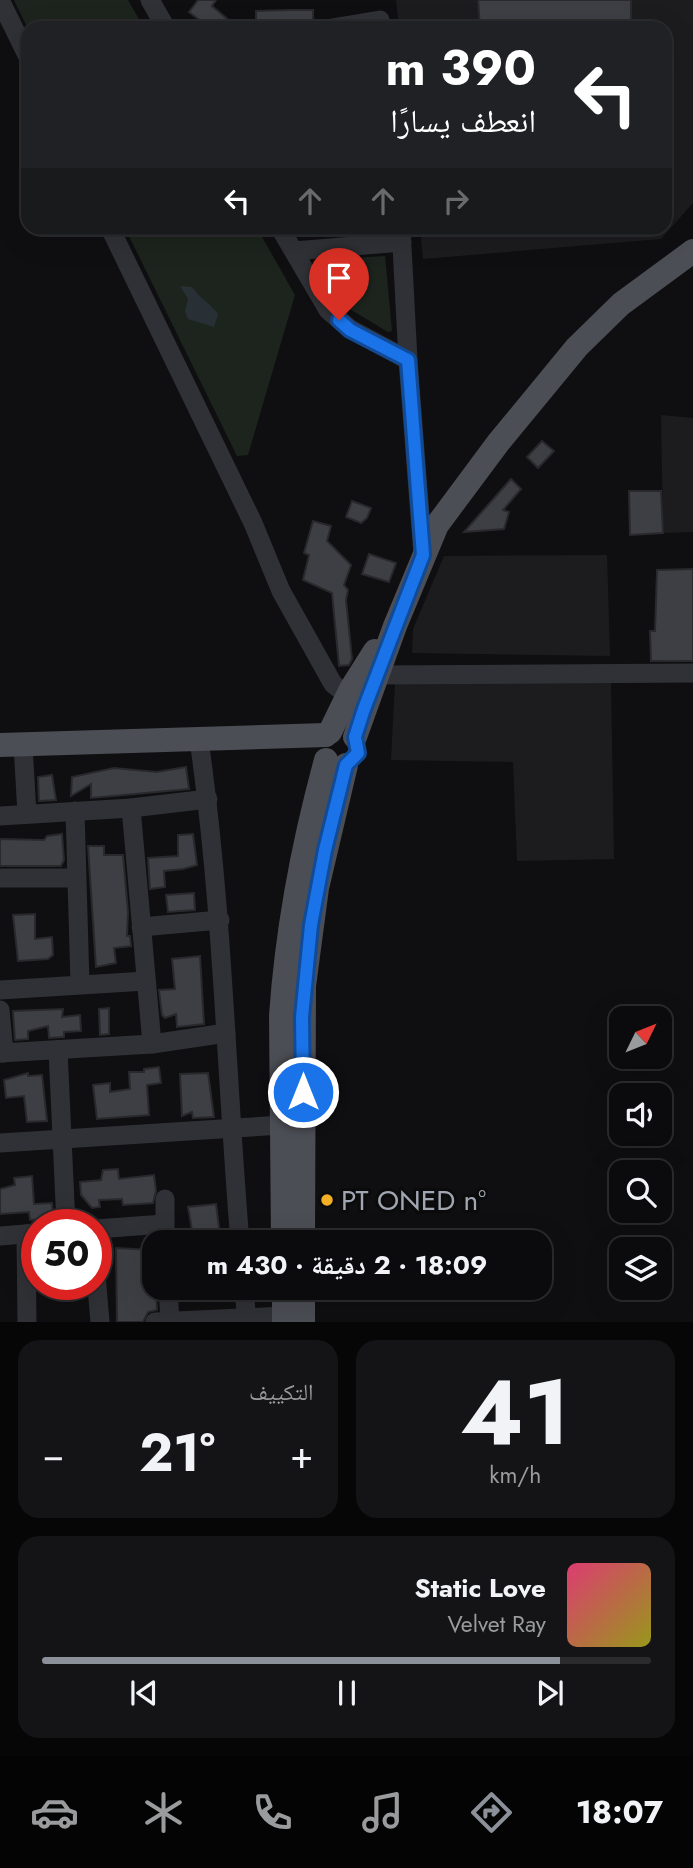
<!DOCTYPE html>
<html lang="ar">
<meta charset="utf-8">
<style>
body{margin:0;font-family:Jost,"Noto Naskh Arabic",sans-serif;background:#141416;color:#f1f3f6;direction:rtl;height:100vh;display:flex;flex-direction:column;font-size:26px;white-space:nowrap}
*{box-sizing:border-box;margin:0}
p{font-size:23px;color:#9a9b9d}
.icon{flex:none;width:38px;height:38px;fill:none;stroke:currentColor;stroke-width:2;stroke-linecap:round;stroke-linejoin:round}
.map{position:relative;height:1322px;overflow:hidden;direction:ltr}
.sheet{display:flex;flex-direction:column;gap:18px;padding:18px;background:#060607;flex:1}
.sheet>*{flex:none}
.banner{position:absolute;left:21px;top:21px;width:651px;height:214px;border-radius:21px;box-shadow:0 7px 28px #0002,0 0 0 2px #2b2b2e;direction:rtl;background:#202124;color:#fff;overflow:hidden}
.needle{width:46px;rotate:47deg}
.buttons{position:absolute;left:609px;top:1006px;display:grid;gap:14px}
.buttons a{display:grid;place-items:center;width:63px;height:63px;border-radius:14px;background:#0b0b0d;box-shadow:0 7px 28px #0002,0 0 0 2px #2b2b2e;font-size:35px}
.speed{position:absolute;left:21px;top:1209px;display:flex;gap:14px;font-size:35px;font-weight:700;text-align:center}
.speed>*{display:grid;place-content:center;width:91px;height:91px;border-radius:50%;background:#0b0b0d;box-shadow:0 7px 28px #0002,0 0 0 2px #2b2b2e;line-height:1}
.speed .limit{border:10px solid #d22;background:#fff;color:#111}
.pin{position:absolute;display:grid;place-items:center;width:60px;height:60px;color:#fff;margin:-72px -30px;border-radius:50% 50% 50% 0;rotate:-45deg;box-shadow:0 0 7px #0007}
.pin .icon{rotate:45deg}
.me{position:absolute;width:77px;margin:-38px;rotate:0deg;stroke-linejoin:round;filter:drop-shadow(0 0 5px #0008)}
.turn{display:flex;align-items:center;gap:24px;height:147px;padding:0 21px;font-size:32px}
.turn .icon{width:91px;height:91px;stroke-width:2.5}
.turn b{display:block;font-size:49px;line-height:60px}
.lanes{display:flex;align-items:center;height:66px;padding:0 21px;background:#0003;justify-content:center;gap:35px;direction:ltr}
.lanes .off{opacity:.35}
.big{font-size:52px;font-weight:700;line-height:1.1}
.sheet .tile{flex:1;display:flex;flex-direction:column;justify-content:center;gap:10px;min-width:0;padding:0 24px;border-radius:21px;background:#141416}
.sheet .dial{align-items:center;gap:0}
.dial b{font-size:91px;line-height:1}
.song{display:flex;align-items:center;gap:21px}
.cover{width:84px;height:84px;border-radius:10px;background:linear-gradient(135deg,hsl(340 70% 55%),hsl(60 70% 35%))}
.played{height:7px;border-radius:4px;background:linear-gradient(90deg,#8c9099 85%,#2b2b2e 85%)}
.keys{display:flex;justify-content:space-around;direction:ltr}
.heat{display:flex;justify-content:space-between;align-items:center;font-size:38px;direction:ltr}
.sheet .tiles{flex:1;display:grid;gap:18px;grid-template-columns:1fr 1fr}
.tile:last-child{grid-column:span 2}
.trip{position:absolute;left:142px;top:1230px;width:410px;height:70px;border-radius:21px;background:#0b0b0d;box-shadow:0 7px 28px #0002,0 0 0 2px #2b2b2e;font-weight:700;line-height:70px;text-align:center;direction:rtl}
.dock{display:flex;height:112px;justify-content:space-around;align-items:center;background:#040405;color:#9a9b9d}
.dock .icon{width:49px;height:49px}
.dock .selected{color:#8c9099}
.dock b{font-size:32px;color:#f1f3f6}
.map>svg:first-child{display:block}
</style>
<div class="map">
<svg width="693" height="1322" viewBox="0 0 693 1322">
<rect width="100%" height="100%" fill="#0f0f11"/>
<g fill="#1c1b1e">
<polygon points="396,0 693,0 693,203 661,239 423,259 420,228 665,228 665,28 399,28"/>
<polygon points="661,415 693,418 693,532 663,533"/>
<polygon points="607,555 610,656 412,653 413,629 444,556"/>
<polygon points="395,682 611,682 614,859 517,861 513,762 391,760"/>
</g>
<g fill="#1c241d">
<polygon points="14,0 128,0 144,28 28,29"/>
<polygon points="125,228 257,228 295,295 248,455 237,456"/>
<polygon points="385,256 392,331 388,332 348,308 318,267 318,260"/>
</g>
<path fill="#283036" d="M 180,286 L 192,287 C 199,298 209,302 218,314 L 214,327 L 188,319 L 185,311 L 188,299 Z"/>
<g fill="#3e3f44" stroke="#29292d" stroke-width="2">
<polygon points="198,0 216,0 212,6 238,28 198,28 202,22 189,12"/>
<polygon points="478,0 631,0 631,28 480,28"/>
<polygon points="291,10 313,10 313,22 284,21 284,25 256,25 256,11"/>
<polygon points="542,441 554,451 538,468 527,457"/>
<polygon points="511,479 521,489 503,510 509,512 504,529 464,532"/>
<polygon points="629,491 661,491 663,533 630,535"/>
<polygon points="352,501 371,508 367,518 361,523 346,517"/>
<polygon points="313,521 331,526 327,541 351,565 344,585 348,590 346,600 352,659 349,665 339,666 332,593 303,580 309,555 304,553"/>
<polygon points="369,554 396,563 389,582 362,574"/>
<polygon points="693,569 693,661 651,661 650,631 655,631 657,570"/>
<polygon points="186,767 189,789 91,798 91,784 71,796 72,777 114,768 157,772"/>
<polygon points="52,775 56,800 39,801 38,777"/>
<polygon points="62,834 64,860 61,866 0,866 0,839 44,840 47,836"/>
<polygon points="193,834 197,865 183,869 164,871 165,887 150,889 148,858 178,856 178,835"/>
<polygon points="88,846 104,846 104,855 123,855 128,912 127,936 130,936 131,946 114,948 116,963 96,967"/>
<polygon points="194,893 195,910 168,912 166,895"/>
<polygon points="35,914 35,939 52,937 53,955 48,959 18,961 13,915"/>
<polygon points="200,956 204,1024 177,1027 176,1014 165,1018 162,1015 159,990 175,989 172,959"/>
<polygon points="109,1008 109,1034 100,1035 99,1009"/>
<polygon points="63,1009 62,1017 80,1015 81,1031 64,1032 64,1037 49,1038 48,1026 28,1031 28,1039 15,1040 13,1011"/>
<polygon points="159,1067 161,1083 147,1085 149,1115 97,1119 93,1085 110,1083 110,1092 130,1089 129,1072 144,1072 144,1069"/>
<polygon points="28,1073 28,1076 42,1075 47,1121 27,1122 24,1096 6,1098 4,1080"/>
<polygon points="208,1073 214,1117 193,1118 192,1112 182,1116 180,1074"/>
<polygon points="118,1169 119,1179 154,1175 156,1191 153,1203 123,1205 122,1199 99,1200 100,1207 92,1208 81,1195 80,1182 101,1180 103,1170"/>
<polygon points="32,1176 34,1204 52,1203 53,1218 30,1220 29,1212 0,1214 0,1189 15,1185 14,1178"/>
<polygon points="216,1204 221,1242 194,1242 188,1207"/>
<polygon points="116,1248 154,1250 157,1310 148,1312 143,1322 117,1322"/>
<rect x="195" y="1288" width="30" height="11"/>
</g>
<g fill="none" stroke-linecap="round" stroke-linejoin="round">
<g stroke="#303136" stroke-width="19">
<polyline points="0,0 28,57"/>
<polyline points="150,0 166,28"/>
<polyline points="332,28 380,20"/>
<polyline points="110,228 253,523 281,591 333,684 347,695"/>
<polyline points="280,228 328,310 350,329 408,360"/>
<polyline points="401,228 408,360 423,555"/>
<polyline points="294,251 402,242"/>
<polyline points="376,675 693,673"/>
<path d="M 199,740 C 223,907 226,1075 240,1242"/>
<polyline points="23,745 27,814"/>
<polyline points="131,808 152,1044"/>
<polyline points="75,811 80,984"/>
<polyline points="0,816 131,808 208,799"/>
<polyline points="0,878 75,878"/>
<polyline points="141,927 220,920"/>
<polyline points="0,990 146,981"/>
<polyline points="0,1010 4,1053"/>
<polyline points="58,1050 66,1225"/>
<polyline points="0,1053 152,1044 226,1033"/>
<polyline points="0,1143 282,1125"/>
<polyline points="165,1199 165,1242"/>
<polyline points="96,1229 164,1224"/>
<polyline points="26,1234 27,1322"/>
<polyline points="0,1236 37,1233"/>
<polyline points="96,1275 100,1322"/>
<polyline points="168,1288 170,1321"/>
<polyline points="244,1288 247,1322"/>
<polyline points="155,1322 284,1316"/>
</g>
<g stroke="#4c4e55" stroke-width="24">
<polyline points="330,732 351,689 375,651"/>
<polyline points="355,737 395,626 437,525 498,443 577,347 621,304 693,251"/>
<polyline points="0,745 326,735"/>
<path d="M 283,1242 L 281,1016 C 287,929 303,844 326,760"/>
<polyline points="303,1242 304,986 317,888 346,765"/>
<polyline points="284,1288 284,1322"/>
<polyline points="303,1288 303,1322"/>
</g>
</g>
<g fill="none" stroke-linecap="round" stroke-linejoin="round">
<defs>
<polyline id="route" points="303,1092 302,1017 311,925 325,850 346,765 358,753 355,737 364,709 423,555 408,360 350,330 339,320"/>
</defs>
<use href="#route" stroke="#114b97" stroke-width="18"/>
<use href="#route" stroke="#1a73e8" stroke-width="12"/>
</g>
<circle fill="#f4b024" stroke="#0b0b0c" stroke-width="2.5" cx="327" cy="1200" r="7"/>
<g text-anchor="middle" stroke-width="6" stroke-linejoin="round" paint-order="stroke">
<g font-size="28" fill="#a0a6b2" stroke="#0b0b0c" text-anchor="start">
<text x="341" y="1210">PT ONED n°</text>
</g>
</g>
</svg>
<div class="buttons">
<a><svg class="needle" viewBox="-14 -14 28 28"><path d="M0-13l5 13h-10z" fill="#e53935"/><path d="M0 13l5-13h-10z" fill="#9a9b9d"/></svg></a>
<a><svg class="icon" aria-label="sound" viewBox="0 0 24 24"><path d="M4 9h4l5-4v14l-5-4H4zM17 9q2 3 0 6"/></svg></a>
<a><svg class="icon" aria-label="search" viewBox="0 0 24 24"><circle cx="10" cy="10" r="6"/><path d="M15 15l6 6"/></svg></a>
<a><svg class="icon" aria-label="layers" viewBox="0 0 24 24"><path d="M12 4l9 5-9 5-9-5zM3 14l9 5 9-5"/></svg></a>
</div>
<div class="speed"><div class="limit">50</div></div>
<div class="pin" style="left:339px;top:320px;background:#d93025"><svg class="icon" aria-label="arrive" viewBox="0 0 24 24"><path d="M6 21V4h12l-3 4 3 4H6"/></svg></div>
<svg class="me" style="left:303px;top:1092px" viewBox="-20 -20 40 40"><circle r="17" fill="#1a73e8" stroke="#fff" stroke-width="3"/><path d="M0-11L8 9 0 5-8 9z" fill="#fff"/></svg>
<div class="trip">18:09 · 2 دقيقة · 430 m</div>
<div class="banner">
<div class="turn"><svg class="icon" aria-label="left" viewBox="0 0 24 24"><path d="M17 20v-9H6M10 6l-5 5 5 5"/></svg><div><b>390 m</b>انعطف يسارًا</div></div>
<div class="lanes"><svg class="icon" aria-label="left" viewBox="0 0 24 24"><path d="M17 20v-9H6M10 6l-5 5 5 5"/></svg><svg class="icon off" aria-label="ahead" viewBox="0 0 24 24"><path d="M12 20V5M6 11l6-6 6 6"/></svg><svg class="icon off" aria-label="ahead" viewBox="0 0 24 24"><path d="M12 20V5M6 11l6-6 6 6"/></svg><svg class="icon off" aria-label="right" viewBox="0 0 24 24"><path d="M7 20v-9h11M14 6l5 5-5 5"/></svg></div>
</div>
</div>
<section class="sheet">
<div class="tiles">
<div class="tile dial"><b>41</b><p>km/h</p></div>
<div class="tile"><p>التكييف</p>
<div class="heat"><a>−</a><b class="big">21°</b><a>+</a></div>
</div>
<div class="tile">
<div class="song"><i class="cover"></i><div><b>Static Love</b><p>Velvet Ray</p></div></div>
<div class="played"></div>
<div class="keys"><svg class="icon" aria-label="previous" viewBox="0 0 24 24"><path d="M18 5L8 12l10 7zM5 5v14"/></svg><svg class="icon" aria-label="pause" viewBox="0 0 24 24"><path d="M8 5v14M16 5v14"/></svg><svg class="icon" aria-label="next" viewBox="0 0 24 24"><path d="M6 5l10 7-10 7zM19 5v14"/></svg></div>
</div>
</div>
</section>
<nav class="dock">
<b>18:07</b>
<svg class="icon selected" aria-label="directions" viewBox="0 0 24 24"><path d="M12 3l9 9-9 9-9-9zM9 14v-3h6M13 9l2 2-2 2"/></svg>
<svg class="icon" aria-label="music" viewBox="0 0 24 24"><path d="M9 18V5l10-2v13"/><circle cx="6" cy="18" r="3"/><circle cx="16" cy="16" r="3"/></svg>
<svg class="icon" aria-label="phone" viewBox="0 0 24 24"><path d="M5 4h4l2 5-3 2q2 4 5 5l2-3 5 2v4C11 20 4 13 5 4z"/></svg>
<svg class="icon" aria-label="climate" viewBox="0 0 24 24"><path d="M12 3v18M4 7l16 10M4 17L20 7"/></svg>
<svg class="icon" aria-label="car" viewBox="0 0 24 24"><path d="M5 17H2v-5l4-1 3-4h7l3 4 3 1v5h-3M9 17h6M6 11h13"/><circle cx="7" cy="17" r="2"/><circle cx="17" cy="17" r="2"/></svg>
</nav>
